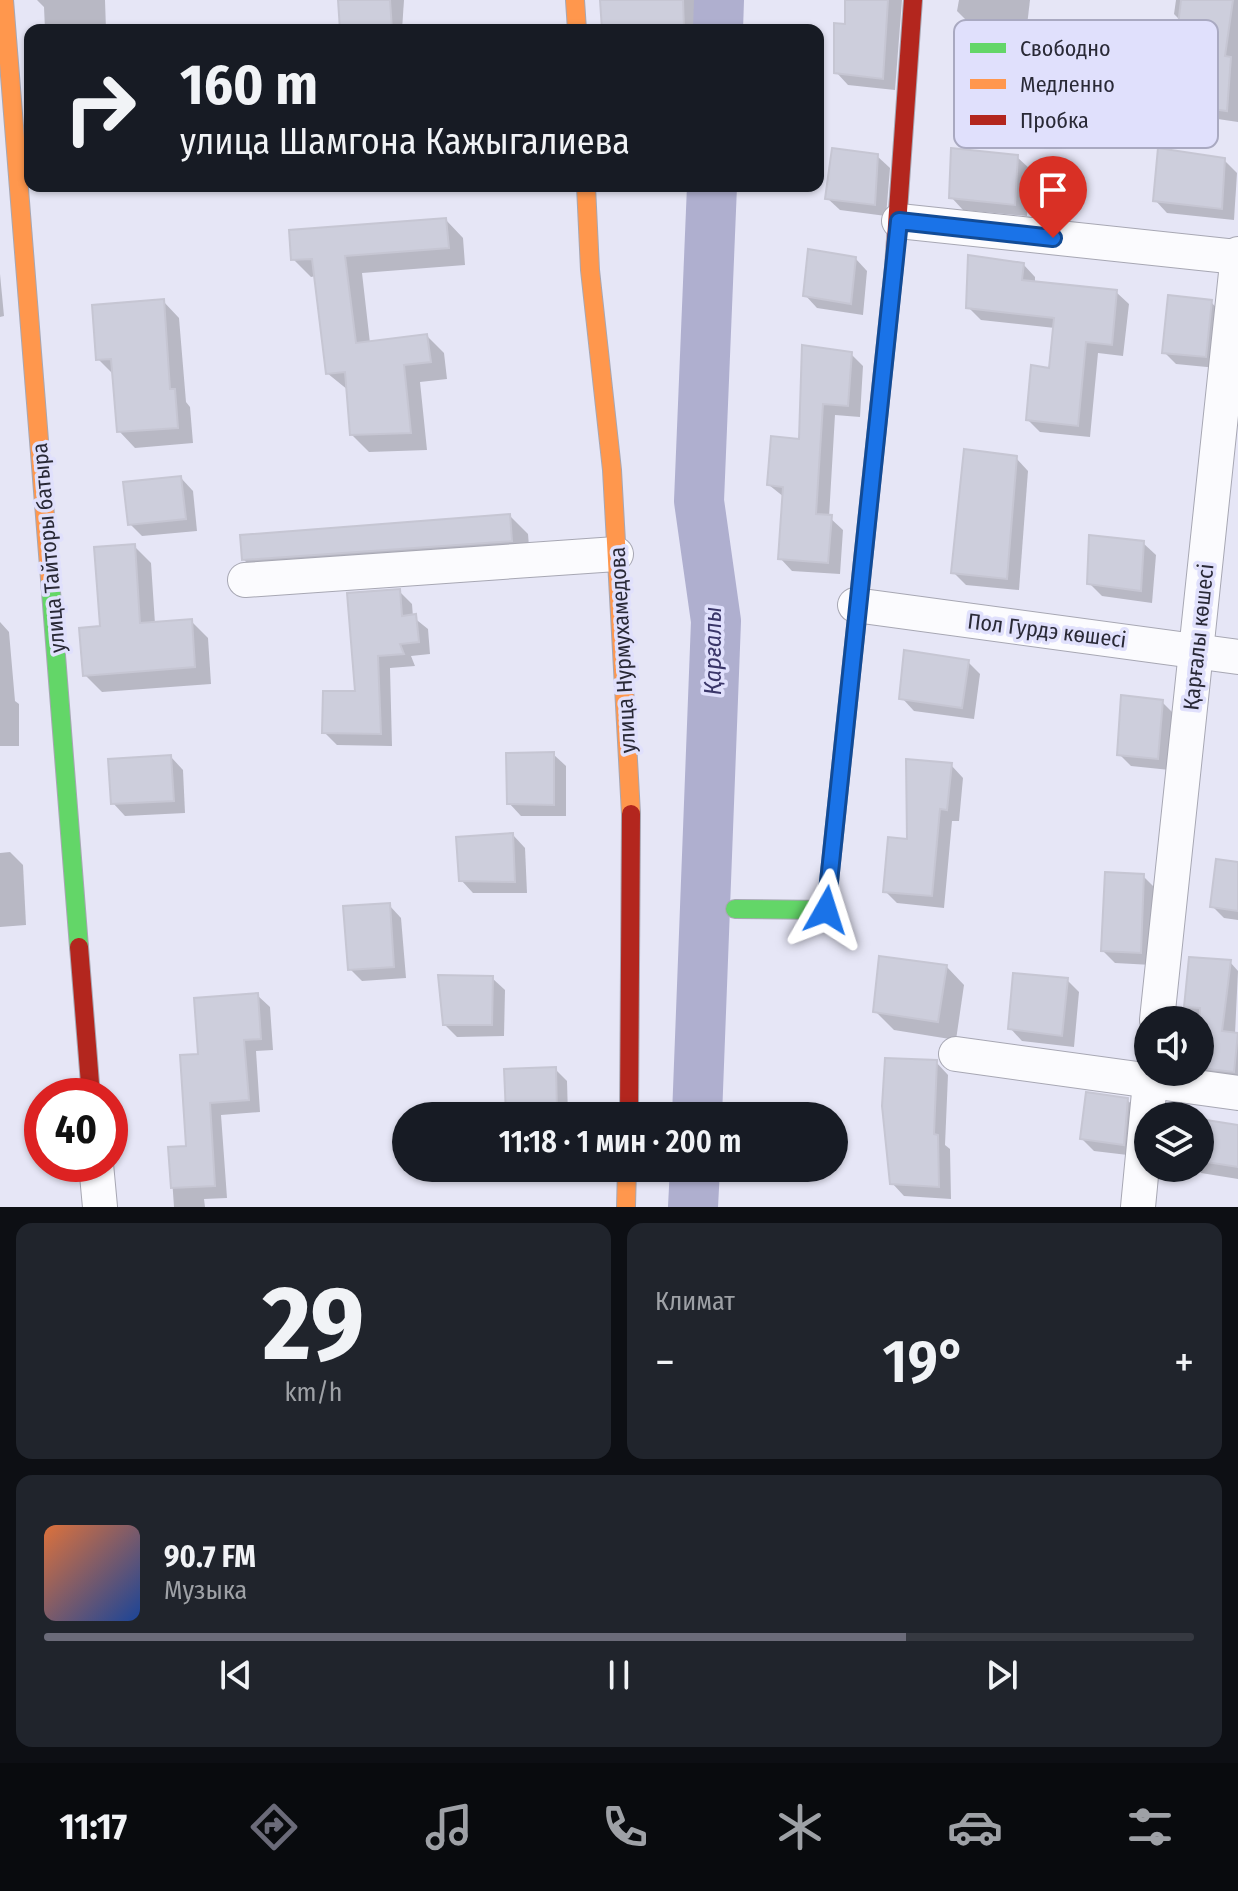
<!DOCTYPE html>
<html lang="ru">
<meta charset="utf-8">
<style>
body{margin:0;font-family:"Fira Sans Condensed",sans-serif;background:#20242c;color:#f1f3f6;height:100vh;display:flex;flex-direction:column;font-size:30px;white-space:nowrap}
*{box-sizing:border-box;margin:0}
p{font-size:26px;color:#9ea1a6}
.icon{flex:none;width:44px;height:44px;fill:none;stroke:currentColor;stroke-width:2;stroke-linecap:round;stroke-linejoin:round}
.map{position:relative;height:1207px;overflow:hidden}
.drawer{display:flex;flex-direction:column;gap:16px;padding:16px;background:#0d0f14;flex:1}
.drawer>*{flex:none}
.guide{position:absolute;left:24px;top:24px;width:800px;height:168px;border-radius:16px;box-shadow:0 2px 6px #0004;background:#171b24;color:#f1f3f6;overflow:hidden}
.fabs{position:absolute;left:1134px;top:1006px;display:grid;gap:16px}
.fabs a{display:grid;place-items:center;width:80px;height:80px;border-radius:50%;background:#171b24;box-shadow:0 2px 6px #0004;font-size:40px}
.speed{position:absolute;left:24px;top:1078px;display:flex;gap:16px;font-size:40px;font-weight:700;text-align:center}
.speed>*{display:grid;place-content:center;width:104px;height:104px;border-radius:50%;background:#171b24;box-shadow:0 2px 6px #0004;line-height:1}
.speed .limit{border:12px solid #d22;background:#fff;color:#111}
.pin{position:absolute;display:grid;place-items:center;width:68px;height:68px;color:#fff;margin:-82px -34px;border-radius:50% 50% 50% 0;rotate:-45deg;box-shadow:0 0 8px #0007}
.pin .icon{rotate:45deg}
.me{position:absolute;width:88px;margin:-44px;rotate:6deg;stroke-linejoin:round;filter:drop-shadow(0 0 6px #0008)}
.turn{display:flex;align-items:center;gap:28px;height:168px;padding:0 24px;font-size:36px}
.turn .icon{width:104px;height:104px;stroke-width:2.5}
.turn b{display:block;font-size:56px;line-height:68px}
.big{font-size:60px;font-weight:600;line-height:1.1}
.drawer .widget{flex:1;display:flex;flex-direction:column;justify-content:center;gap:12px;min-width:0;padding:0 28px;border-radius:16px;background:#20242c}
.drawer .dial{align-items:center;gap:0}
.dial b{font-size:104px;line-height:1}
.song{display:flex;align-items:center;gap:24px}
.cover{width:96px;height:96px;border-radius:12px;background:linear-gradient(135deg,hsl(20 70% 55%),hsl(220 70% 35%))}
.played{height:8px;border-radius:4px;background:linear-gradient(90deg,#6b6b79 75%,#363941 75%)}
.keys{display:flex;justify-content:space-around;direction:ltr}
.heat{display:flex;justify-content:space-between;align-items:center;font-size:44px;direction:ltr}
.drawer .tiles{flex:1;display:grid;gap:16px;grid-template-columns:1fr 1fr}
.widget:last-child{grid-column:span 2}
.trip{position:absolute;left:392px;top:1102px;width:456px;height:80px;border-radius:40px;background:#171b24;box-shadow:0 2px 6px #0004;font-weight:600;line-height:80px;text-align:center}
.menu{display:flex;height:128px;justify-content:space-around;align-items:center;background:#090b0e;color:#9ea1a6}
.menu .icon{width:56px;height:56px}
.menu .active{color:#6b6b79}
.menu b{font-size:36px;color:#f1f3f6}
.map>svg:first-child{display:block}
</style>
<div class="map">
<svg width="1238" height="1207" viewBox="0 0 1238 1207">
<rect width="100%" height="100%" fill="#e6e6f6"/>
<g fill="#0003">
<polygon points="37,0 105,0 106,30 45,30 44,7"/>
<polygon points="340,0 404,0 402,30 341,30"/>
<polygon points="601,0 706,0 707,30 604,30"/>
<polygon points="848,0 902,0 895,90 848,85 836,72 846,26"/>
<polygon points="959,0 1030,0 1026,34 973,27 957,11"/>
<polygon points="1176,0 1238,0 1238,122 1184,114 1171,102 1181,21 1174,14"/>
<polygon points="877,156 890,168 886,216 840,210 827,198"/>
<polygon points="1017,157 1030,169 1027,216 963,210 951,197"/>
<polygon points="1224,160 1237,173 1234,220 1167,213 1155,200"/>
<polygon points="446,220 463,238 465,265 362,273 370,343 427,336 444,353 447,379 420,382 427,450 369,452 352,435 348,390 327,373 316,276 311,277 293,259"/>
<polygon points="855,258 867,271 863,315 817,308 805,295"/>
<polygon points="1023,264 1035,277 1035,283 1116,292 1129,304 1123,356 1098,353 1090,437 1040,432 1028,420 1051,370 1055,328 981,320 968,307"/>
<polygon points="0,274 4,316 0,317"/>
<polygon points="163,301 179,318 186,402 190,407 193,443 135,448 119,431 114,375 98,359"/>
<polygon points="1211,302 1223,315 1217,368 1176,364 1164,352"/>
<polygon points="851,354 863,366 860,417 835,415 829,517 843,530 840,574 792,571 780,558 784,497 769,485 801,441"/>
<polygon points="1016,458 1028,471 1019,590 966,585 953,572"/>
<polygon points="181,478 193,491 197,531 142,536 130,524"/>
<polygon points="510,516 528,534 530,559 263,578 244,560"/>
<polygon points="1143,543 1156,555 1152,603 1102,596 1089,583"/>
<polygon points="134,546 151,563 155,624 191,621 208,638 211,684 102,692 85,675"/>
<polygon points="399,591 412,604 413,617 428,629 430,654 411,656 415,666 390,668 392,746 337,745 324,732 358,693"/>
<polygon points="0,622 9,632 15,701 19,704 19,746 0,746"/>
<polygon points="968,662 980,674 974,719 914,711 902,698"/>
<polygon points="1162,702 1174,714 1170,770 1131,766 1119,754"/>
<polygon points="553,754 566,766 566,816 521,816 509,803"/>
<polygon points="171,757 183,770 185,813 125,816 113,803"/>
<polygon points="951,765 963,778 959,821 952,821 944,908 897,903 885,891"/>
<polygon points="513,835 525,848 527,893 473,893 461,880"/>
<polygon points="10,852 23,865 26,925 0,927 0,853"/>
<polygon points="1238,864 1238,920 1224,918 1212,906"/>
<polygon points="1143,876 1156,889 1152,965 1115,963 1103,951"/>
<polygon points="389,905 401,918 406,978 362,981 350,969"/>
<polygon points="1230,962 1238,971 1235,1034 1238,1035 1238,1082 1200,1072 1200,1020 1186,1006"/>
<polygon points="946,966 964,985 956,1040 894,1030 875,1011"/>
<polygon points="492,978 505,990 504,1036 457,1037 444,1024"/>
<polygon points="1067,980 1079,992 1074,1047 1022,1041 1010,1028"/>
<polygon points="257,995 270,1007 273,1050 256,1051 260,1112 221,1115 227,1198 204,1199 205,1207 174,1207 170,1149 189,1148 201,1056"/>
<polygon points="936,1062 948,1075 945,1145 950,1149 951,1199 904,1196 892,1183"/>
<polygon points="555,1069 567,1081 568,1116 508,1113"/>
<polygon points="1127,1100 1140,1112 1136,1156 1094,1151 1082,1139"/>
<polygon points="1200,1121 1238,1127 1238,1179 1201,1173 1196,1168 1200,1168"/>
</g>
<g fill="none" stroke-linecap="round" stroke-linejoin="round">
<g stroke="#afafcf" stroke-width="50">
<polyline points="718,30 719,0"/>
<polyline points="697,1116 716,621 699,501 712,186"/>
<polyline points="693,1207 695,1168"/>
</g>
</g>
<g fill="#cdcedc" stroke="#c6c6d3" stroke-width="2">
<polygon points="338,0 390,0 392,30 340,30"/>
<polygon points="600,0 683,0 684,30 602,30"/>
<polygon points="845,0 888,0 883,79 834,73 834,23 845,24"/>
<polygon points="1181,0 1233,0 1225,56 1231,57 1227,111 1169,103"/>
<polygon points="832,148 878,154 875,205 825,199"/>
<polygon points="951,148 1018,155 1015,205 949,198"/>
<polygon points="1158,148 1225,158 1222,209 1153,201"/>
<polygon points="446,218 449,248 345,256 356,343 427,334 431,362 404,365 411,433 350,435 345,372 326,374 312,259 291,260 289,230"/>
<polygon points="808,249 856,257 851,304 803,296"/>
<polygon points="968,255 1024,263 1022,280 1117,290 1112,345 1086,342 1078,426 1026,420 1031,365 1049,368 1054,318 966,308"/>
<polygon points="1168,295 1212,300 1206,357 1162,353"/>
<polygon points="164,299 170,389 175,389 178,428 117,432 111,359 96,360 92,305"/>
<polygon points="802,345 852,352 848,406 823,404 816,514 832,515 828,563 778,559 783,487 767,485 771,436 799,439"/>
<polygon points="964,449 1017,456 1007,579 951,573"/>
<polygon points="181,476 186,519 128,525 123,482"/>
<polygon points="510,514 512,541 242,560 240,535"/>
<polygon points="1089,535 1144,541 1141,591 1087,584"/>
<polygon points="135,544 140,623 192,619 195,667 83,676 79,628 100,626 94,547"/>
<polygon points="400,589 402,616 416,614 419,642 400,644 404,654 378,656 381,734 322,733 323,691 355,691 347,593"/>
<polygon points="904,650 969,660 962,708 899,699"/>
<polygon points="1121,695 1163,700 1158,759 1117,755"/>
<polygon points="554,752 554,805 507,804 506,753"/>
<polygon points="171,755 174,801 111,804 108,759"/>
<polygon points="906,759 952,763 947,810 940,809 932,896 883,892 888,837 907,839"/>
<polygon points="513,833 515,882 459,881 456,837"/>
<polygon points="1216,859 1238,862 1238,911 1210,907"/>
<polygon points="1105,872 1144,874 1141,953 1101,951"/>
<polygon points="390,903 394,967 348,970 343,906"/>
<polygon points="879,956 947,965 938,1022 873,1012"/>
<polygon points="1189,957 1231,960 1222,1031 1238,1033 1234,1072 1200,1068 1200,1008 1184,1007"/>
<polygon points="1013,973 1068,978 1062,1036 1008,1029"/>
<polygon points="438,975 493,976 492,1025 443,1025"/>
<polygon points="258,993 261,1039 244,1040 249,1100 210,1103 215,1186 171,1188 168,1147 186,1146 180,1055 198,1054 194,998"/>
<polygon points="885,1058 937,1060 934,1134 938,1135 939,1187 890,1184 882,1106"/>
<polygon points="556,1067 557,1114 506,1114 504,1069"/>
<polygon points="1086,1092 1128,1098 1124,1145 1080,1139"/>
<polygon points="1200,1119 1238,1125 1238,1167 1200,1161"/>
</g>
<g fill="none" stroke-linecap="round" stroke-linejoin="round">
<defs>
<g id="street">
<polyline points="899,221 1238,257"/>
<polyline points="245,580 616,554"/>
<polyline points="855,605 1238,657"/>
<polyline points="1157,1020 1238,254"/>
<polyline points="956,1054 1238,1093"/>
<polyline points="96,1164 100,1207"/>
<polyline points="1138,1207 1151,1072"/>
</g>
<g id="fast">
<polyline points="50,579 79,947"/>
<polyline points="735,909 826,910 894,267"/>
</g>
<g id="slow">
<polyline points="4,0 50,579"/>
<polyline points="575,0 577,30"/>
<polyline points="586,186 590,270 612,470 631,814"/>
<polyline points="626,1207 627,1168"/>
</g>
<g id="jam">
<polyline points="894,267 913,0"/>
<polyline points="79,947 91,1096"/>
<polyline points="629,1116 631,814"/>
</g>
</defs>
<use href="#street" stroke="#a7a7b3" stroke-width="36"/>
<use href="#fast" stroke="#a7a7b3" stroke-width="20"/>
<use href="#slow" stroke="#a7a7b3" stroke-width="20"/>
<use href="#jam" stroke="#a7a7b3" stroke-width="20"/>
<use href="#street" stroke="#fbfbfe" stroke-width="34"/>
<use href="#fast" stroke="#63d668" stroke-width="18"/>
<use href="#slow" stroke="#ff974d" stroke-width="18"/>
<use href="#jam" stroke="#b3261e" stroke-width="18"/>
</g>
<g fill="none" stroke-linecap="round" stroke-linejoin="round">
<defs>
<polyline id="route" points="826,910 899,221 1053,238"/>
</defs>
<use href="#route" stroke="#114b97" stroke-width="20"/>
<use href="#route" stroke="#1a73e8" stroke-width="14"/>
</g>
<g text-anchor="middle" stroke-width="7" stroke-linejoin="round" paint-order="stroke">
<g font-size="22" fill="#292936" stroke="#e0e0fc">
<text transform="translate(48 548) rotate(-95)" y="8">улица Тайторы батыра</text>
<text transform="translate(1047 630) rotate(7)" y="8">Пол Гурдэ көшесі</text>
<text transform="translate(1198 637) rotate(-84)" y="8">Қарғалы көшесі</text>
<text transform="translate(622 650) rotate(-93)" y="8">улица Нурмухамедова</text>
</g>
<g font-size="24" font-style="italic" fill="#393568" stroke="#e0e0fc">
<text transform="translate(713 651) rotate(-90)" y="8">Қарғалы</text>
</g>
</g>
<rect x="954" y="20" width="264" height="128" rx="12" fill="#e0e0fc" stroke="#a9a9c1" stroke-width="2"/>
<rect x="970" y="43" width="36" height="10" fill="#63d668"/>
<rect x="970" y="79" width="36" height="10" fill="#ff974d"/>
<rect x="970" y="115" width="36" height="10" fill="#b3261e"/>
<g font-size="22" fill="#292936">
<text x="1020" y="56">Свободно</text>
<text x="1020" y="92">Медленно</text>
<text x="1020" y="128">Пробка</text>
</g>
</svg>
<div class="fabs">
<a><svg class="icon" aria-label="sound" viewBox="0 0 24 24"><path d="M4 9h4l5-4v14l-5-4H4zM17 9q2 3 0 6"/></svg></a>
<a><svg class="icon" aria-label="layers" viewBox="0 0 24 24"><path d="M12 4l9 5-9 5-9-5zM3 14l9 5 9-5"/></svg></a>
</div>
<div class="speed"><div class="limit">40</div></div>
<div class="pin" style="left:1053px;top:238px;background:#d93025"><svg class="icon" aria-label="arrive" viewBox="0 0 24 24"><path d="M6 21V4h12l-3 4 3 4H6"/></svg></div>
<svg class="me" style="left:826px;top:910px" viewBox="-20 -20 40 40"><path d="M0-17L14 15 0 8-14 15z" fill="#1a73e8" stroke="#fff" stroke-width="4"/></svg>
<div class="trip">11:18 · 1 мин · 200 m</div>
<div class="guide">
<div class="turn"><svg class="icon" aria-label="right" viewBox="0 0 24 24"><path d="M7 20v-9h11M14 6l5 5-5 5"/></svg><div><b>160 m</b>улица Шамгона Кажыгалиева</div></div>
</div>
</div>
<section class="drawer">
<div class="tiles">
<div class="widget dial"><b>29</b><p>km/h</p></div>
<div class="widget"><p>Климат</p>
<div class="heat"><a>−</a><b class="big">19°</b><a>+</a></div>
</div>
<div class="widget">
<div class="song"><i class="cover"></i><div><b>90.7 FM</b><p>Музыка</p></div></div>
<div class="played"></div>
<div class="keys"><svg class="icon" aria-label="previous" viewBox="0 0 24 24"><path d="M18 5L8 12l10 7zM5 5v14"/></svg><svg class="icon" aria-label="pause" viewBox="0 0 24 24"><path d="M8 5v14M16 5v14"/></svg><svg class="icon" aria-label="next" viewBox="0 0 24 24"><path d="M6 5l10 7-10 7zM19 5v14"/></svg></div>
</div>
</div>
</section>
<nav class="menu">
<b>11:17</b>
<svg class="icon active" aria-label="directions" viewBox="0 0 24 24"><path d="M12 3l9 9-9 9-9-9zM9 14v-3h6M13 9l2 2-2 2"/></svg>
<svg class="icon" aria-label="music" viewBox="0 0 24 24"><path d="M9 18V5l10-2v13"/><circle cx="6" cy="18" r="3"/><circle cx="16" cy="16" r="3"/></svg>
<svg class="icon" aria-label="phone" viewBox="0 0 24 24"><path d="M5 4h4l2 5-3 2q2 4 5 5l2-3 5 2v4C11 20 4 13 5 4z"/></svg>
<svg class="icon" aria-label="climate" viewBox="0 0 24 24"><path d="M12 3v18M4 7l16 10M4 17L20 7"/></svg>
<svg class="icon" aria-label="car" viewBox="0 0 24 24"><path d="M5 17H2v-5l4-1 3-4h7l3 4 3 1v5h-3M9 17h6M6 11h13"/><circle cx="7" cy="17" r="2"/><circle cx="17" cy="17" r="2"/></svg>
<svg class="icon" aria-label="filters" viewBox="0 0 24 24"><path d="M4 7h16M4 17h16"/><circle cx="9" cy="7" r="2"/><circle cx="15" cy="17" r="2"/></svg>
</nav>
